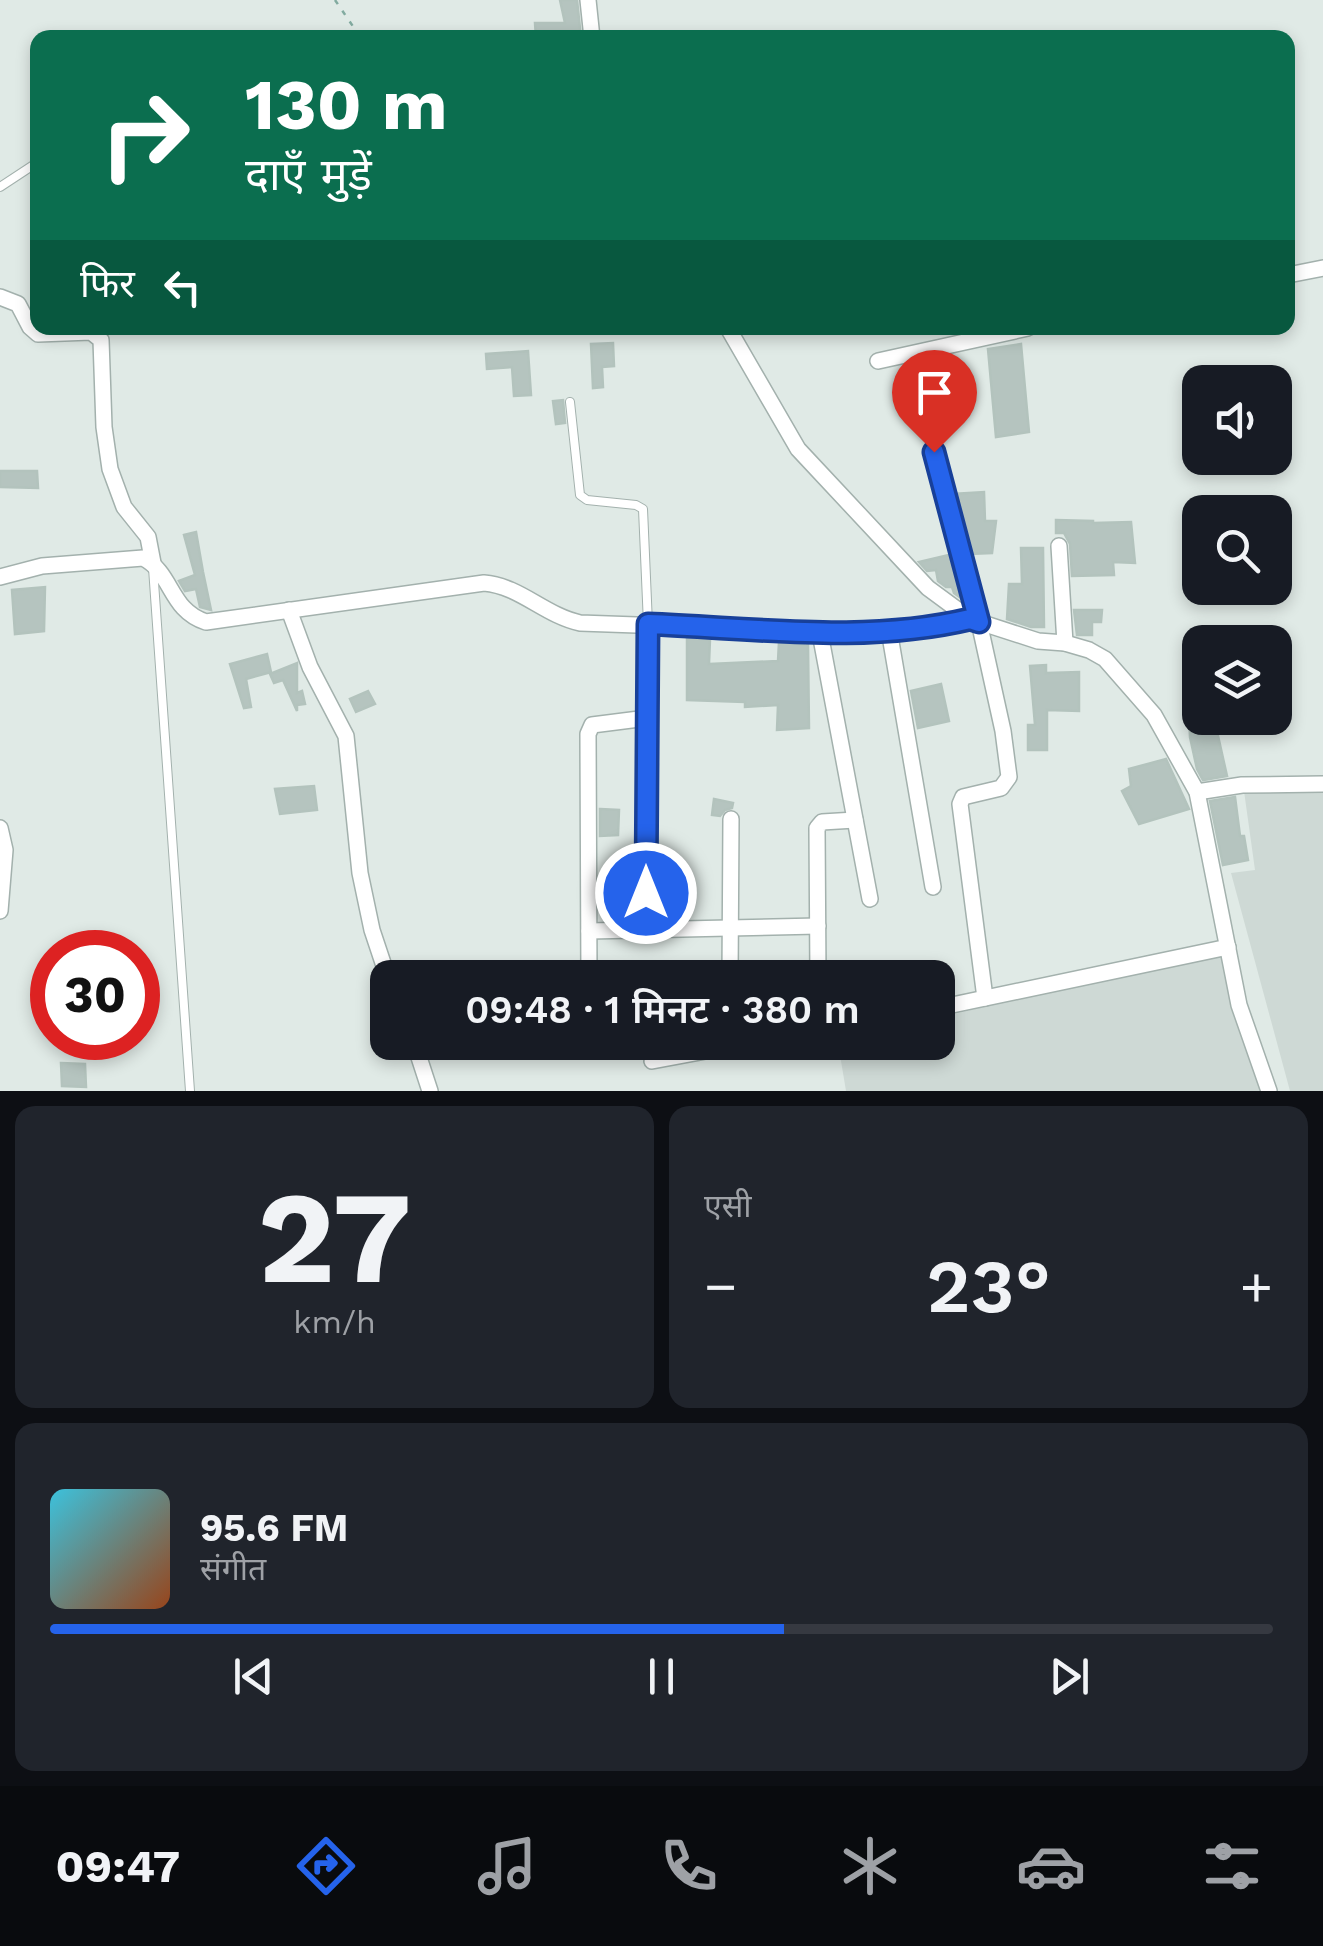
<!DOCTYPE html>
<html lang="hi">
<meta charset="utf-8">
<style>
body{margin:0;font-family:"Work Sans","Noto Sans Devanagari",sans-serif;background:#20242c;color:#f1f3f6;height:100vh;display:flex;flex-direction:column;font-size:38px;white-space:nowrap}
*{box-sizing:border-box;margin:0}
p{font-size:32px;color:#9ea1a6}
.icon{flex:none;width:55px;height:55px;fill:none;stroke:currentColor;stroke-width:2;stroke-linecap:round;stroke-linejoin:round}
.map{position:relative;height:1091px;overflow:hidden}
.sheet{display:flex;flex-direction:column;gap:15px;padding:15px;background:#0d0f14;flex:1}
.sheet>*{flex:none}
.hud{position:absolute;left:30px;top:30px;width:1265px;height:305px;border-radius:20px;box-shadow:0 5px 15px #0003;background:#0b6e4f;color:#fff;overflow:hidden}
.fabs{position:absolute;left:1182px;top:365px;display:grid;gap:20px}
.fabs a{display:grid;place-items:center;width:110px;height:110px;border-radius:20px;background:#171b24;box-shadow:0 5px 15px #0003;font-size:50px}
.speed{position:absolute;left:30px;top:930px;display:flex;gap:20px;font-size:50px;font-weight:700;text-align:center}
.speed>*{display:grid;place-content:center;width:130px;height:130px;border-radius:50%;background:#171b24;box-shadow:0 5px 15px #0003;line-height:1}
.speed .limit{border:15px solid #d22;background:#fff;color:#111}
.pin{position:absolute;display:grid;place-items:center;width:85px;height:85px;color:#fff;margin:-102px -42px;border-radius:50% 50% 50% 0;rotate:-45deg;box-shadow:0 0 10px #0007}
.pin .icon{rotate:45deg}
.me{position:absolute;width:110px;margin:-55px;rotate:0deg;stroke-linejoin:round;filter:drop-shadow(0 0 8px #0008)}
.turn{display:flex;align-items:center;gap:35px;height:210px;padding:0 50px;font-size:45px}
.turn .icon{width:130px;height:130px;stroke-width:2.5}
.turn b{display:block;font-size:70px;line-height:85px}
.then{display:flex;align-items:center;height:95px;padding:0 50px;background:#0003;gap:20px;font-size:38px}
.big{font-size:75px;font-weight:600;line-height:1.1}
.sheet .card{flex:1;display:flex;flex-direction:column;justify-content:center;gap:15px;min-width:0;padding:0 35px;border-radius:20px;background:#20242c}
.sheet .dial{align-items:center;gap:0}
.dial b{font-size:130px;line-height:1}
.song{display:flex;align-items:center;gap:30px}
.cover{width:120px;height:120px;border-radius:15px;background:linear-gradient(135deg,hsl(190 70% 55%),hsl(20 70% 35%))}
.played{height:10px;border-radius:5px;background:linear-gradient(90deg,#2563eb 60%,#363941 60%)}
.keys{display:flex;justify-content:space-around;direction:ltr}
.heat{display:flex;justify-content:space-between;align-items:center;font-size:55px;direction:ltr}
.sheet .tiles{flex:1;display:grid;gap:15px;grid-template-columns:1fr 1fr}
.card:last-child{grid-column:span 2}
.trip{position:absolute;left:370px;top:960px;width:585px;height:100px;border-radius:20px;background:#171b24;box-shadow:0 5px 15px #0003;font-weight:600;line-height:100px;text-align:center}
.dock{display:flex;height:160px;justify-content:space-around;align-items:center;background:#090b0e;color:#9ea1a6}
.dock .icon{width:70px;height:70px}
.dock .selected{color:#2563eb}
.dock b{font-size:45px;color:#f1f3f6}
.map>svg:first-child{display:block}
</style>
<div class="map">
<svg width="1323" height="1091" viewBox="0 0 1323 1091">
<rect width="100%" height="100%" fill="#e0eae6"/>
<g fill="#ced9d5">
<polygon points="1323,789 1323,1091 1290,1091 1231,873 1255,870 1244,791"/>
<polygon points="1221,950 1260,1091 846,1091 838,1043 938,1042 938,1018"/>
</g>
<g fill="#b5c4bf" stroke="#b3c3bd" stroke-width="2.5">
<polygon points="560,0 577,0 581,38 536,38 535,23 565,23"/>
<polygon points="613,343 614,366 602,367 603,387 593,388 591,344"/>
<polygon points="1021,344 1029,432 996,437 988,349"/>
<polygon points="528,351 531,395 514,396 512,367 487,369 486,354"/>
<polygon points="563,400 565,423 556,424 553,401"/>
<polygon points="0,471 37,471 38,488 0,487"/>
<polygon points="984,492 985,521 996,521 992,553 969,554 953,494"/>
<polygon points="1056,520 1093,521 1093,523 1131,522 1135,563 1113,562 1114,575 1072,576 1070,544 1064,533 1056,533"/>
<polygon points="196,532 203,572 211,610 200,607 196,589 185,591 179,581 195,575 184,535"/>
<polygon points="1021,548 1043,548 1044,627 1031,627 1007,619 1009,584 1022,584"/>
<polygon points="953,554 964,593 965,601 954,593 952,587 946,587 938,581 936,570 927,571 919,562"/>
<polygon points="45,587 44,631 15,634 12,590"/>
<polygon points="1074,610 1102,610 1101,622 1092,622 1092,635 1077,635"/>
<polygon points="687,638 710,639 709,664 778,661 779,642 808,645 809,728 777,730 778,705 745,707 745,702 687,700"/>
<polygon points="267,654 271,672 246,679 251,707 244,708 230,664"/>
<polygon points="297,663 297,693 302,691 305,704 297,705 297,711 283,680 274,683 270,674"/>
<polygon points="1046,665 1046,673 1079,672 1079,711 1047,710 1047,750 1028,750 1028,725 1035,725 1030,666"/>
<polygon points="941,684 949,721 918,728 911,691"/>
<polygon points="368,691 375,704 356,712 350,699"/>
<polygon points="1200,712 1200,718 1214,718 1227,776 1203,780 1197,769 1190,737 1189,713"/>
<polygon points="1166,759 1189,809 1139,824 1122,791 1131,786 1129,769"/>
<polygon points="314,786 317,810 280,814 275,789"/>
<polygon points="1235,797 1240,836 1244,836 1248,860 1223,865 1210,801"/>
<polygon points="714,799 733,803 732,808 725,810 720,816 712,815"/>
<polygon points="600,809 619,810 618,835 600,836"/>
<polygon points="61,1063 85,1064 86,1087 62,1086"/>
</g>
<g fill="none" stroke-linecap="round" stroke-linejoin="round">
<defs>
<g id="lane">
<polyline points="0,187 38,162"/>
<polyline points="570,402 580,495 587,500 636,505 643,509 648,624"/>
<polyline points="934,452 979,622"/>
<polyline points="153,568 190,1091"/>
</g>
<g id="street">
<polyline points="588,0 592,38"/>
<polyline points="1288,275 1323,268"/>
<polyline points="0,297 18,304 30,327 38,334 91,332 101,340 104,427 110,469 124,507 148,537 153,563"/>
<polyline points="728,328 798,449 928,588 970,619 1038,641 1065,643 1089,650 1105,659 1154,715 1197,792 1239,1005 1269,1091"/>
<polyline points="878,361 1028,328"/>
<polyline points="1059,546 1065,643"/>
<path d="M 0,577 L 42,566 L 143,558 C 173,573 169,610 206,622 L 484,583 C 520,586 544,615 580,623 L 866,633 L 911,632 L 970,619"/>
<polyline points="289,610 310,667 346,736 360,873 372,930 388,978"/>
<polyline points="979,622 1003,731 1009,777 1001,788 963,797 960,804 985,998"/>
<polyline points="889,630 933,887"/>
<polyline points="820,633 870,899"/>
<polyline points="1197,792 1242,785 1323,784"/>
<polyline points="0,828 5,850 0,911"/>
<polyline points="646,928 648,624"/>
<polyline points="589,931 818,926"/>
<polyline points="589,978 588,734 592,725 647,718"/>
<polyline points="730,978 731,819"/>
<polyline points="818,978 817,828 822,822 855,820"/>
<polyline points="938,1008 1228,947"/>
<polyline points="414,1042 430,1091"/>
<polyline points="652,1061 754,1042"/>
</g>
</defs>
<use href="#lane" stroke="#a3b1ad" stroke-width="10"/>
<use href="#street" stroke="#a3b1ad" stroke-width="18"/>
<polyline stroke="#82aba0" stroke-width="2.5" stroke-dasharray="5 8" stroke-linecap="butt" points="335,0 361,38"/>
<use href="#lane" stroke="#fff" stroke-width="8"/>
<use href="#street" stroke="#fff" stroke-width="15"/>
</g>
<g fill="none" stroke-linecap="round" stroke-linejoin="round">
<defs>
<path id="route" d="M 646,893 L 648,624 C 755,628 865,644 970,619 L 979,622 L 934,452"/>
</defs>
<use href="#route" stroke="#184099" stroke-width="25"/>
<use href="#route" stroke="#2563eb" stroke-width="18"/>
</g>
</svg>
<div class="fabs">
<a><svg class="icon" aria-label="sound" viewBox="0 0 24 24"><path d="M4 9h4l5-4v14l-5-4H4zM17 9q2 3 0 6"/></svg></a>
<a><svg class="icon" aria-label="search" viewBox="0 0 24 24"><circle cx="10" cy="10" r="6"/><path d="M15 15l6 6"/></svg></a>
<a><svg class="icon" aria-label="layers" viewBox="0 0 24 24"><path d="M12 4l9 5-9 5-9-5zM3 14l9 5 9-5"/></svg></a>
</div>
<div class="speed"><div class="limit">30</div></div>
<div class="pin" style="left:934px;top:452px;background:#d93025"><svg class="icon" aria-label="arrive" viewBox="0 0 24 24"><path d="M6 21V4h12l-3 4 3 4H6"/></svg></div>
<svg class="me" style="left:646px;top:893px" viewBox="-20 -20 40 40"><circle r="17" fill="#2563eb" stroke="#fff" stroke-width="3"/><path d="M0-11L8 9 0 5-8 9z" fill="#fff"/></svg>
<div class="trip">09:48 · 1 मिनट · 380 m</div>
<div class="hud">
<div class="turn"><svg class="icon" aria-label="right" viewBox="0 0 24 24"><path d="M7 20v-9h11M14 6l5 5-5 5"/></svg><div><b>130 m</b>दाएँ मुड़ें</div></div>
<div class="then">फिर<svg class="icon" aria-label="left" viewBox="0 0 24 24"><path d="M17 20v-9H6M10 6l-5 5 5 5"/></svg></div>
</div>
</div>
<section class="sheet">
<div class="tiles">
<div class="card dial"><b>27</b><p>km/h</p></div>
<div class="card"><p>एसी</p>
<div class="heat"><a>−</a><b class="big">23°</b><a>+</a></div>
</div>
<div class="card">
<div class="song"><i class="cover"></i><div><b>95.6 FM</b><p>संगीत</p></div></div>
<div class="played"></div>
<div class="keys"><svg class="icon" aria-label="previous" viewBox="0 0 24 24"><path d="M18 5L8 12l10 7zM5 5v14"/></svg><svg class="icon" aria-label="pause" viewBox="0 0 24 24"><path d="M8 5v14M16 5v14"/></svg><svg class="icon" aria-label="next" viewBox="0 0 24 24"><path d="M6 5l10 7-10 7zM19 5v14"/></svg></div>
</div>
</div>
</section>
<nav class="dock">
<b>09:47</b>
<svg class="icon selected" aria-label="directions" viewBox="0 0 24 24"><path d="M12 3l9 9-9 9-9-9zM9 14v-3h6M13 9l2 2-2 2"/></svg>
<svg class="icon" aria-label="music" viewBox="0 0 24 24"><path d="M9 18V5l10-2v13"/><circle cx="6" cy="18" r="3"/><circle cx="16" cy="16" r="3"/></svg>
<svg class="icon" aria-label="phone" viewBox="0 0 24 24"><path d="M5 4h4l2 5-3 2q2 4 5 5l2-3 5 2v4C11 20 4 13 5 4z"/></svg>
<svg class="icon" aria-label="climate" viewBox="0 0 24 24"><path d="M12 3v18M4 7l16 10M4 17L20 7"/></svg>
<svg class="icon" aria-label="car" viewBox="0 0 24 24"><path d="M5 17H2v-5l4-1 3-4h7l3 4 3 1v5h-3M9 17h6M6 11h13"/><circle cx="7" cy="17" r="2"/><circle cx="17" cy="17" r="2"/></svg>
<svg class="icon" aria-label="filters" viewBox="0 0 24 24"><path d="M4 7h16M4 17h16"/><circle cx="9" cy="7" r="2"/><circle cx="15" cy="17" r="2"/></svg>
</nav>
